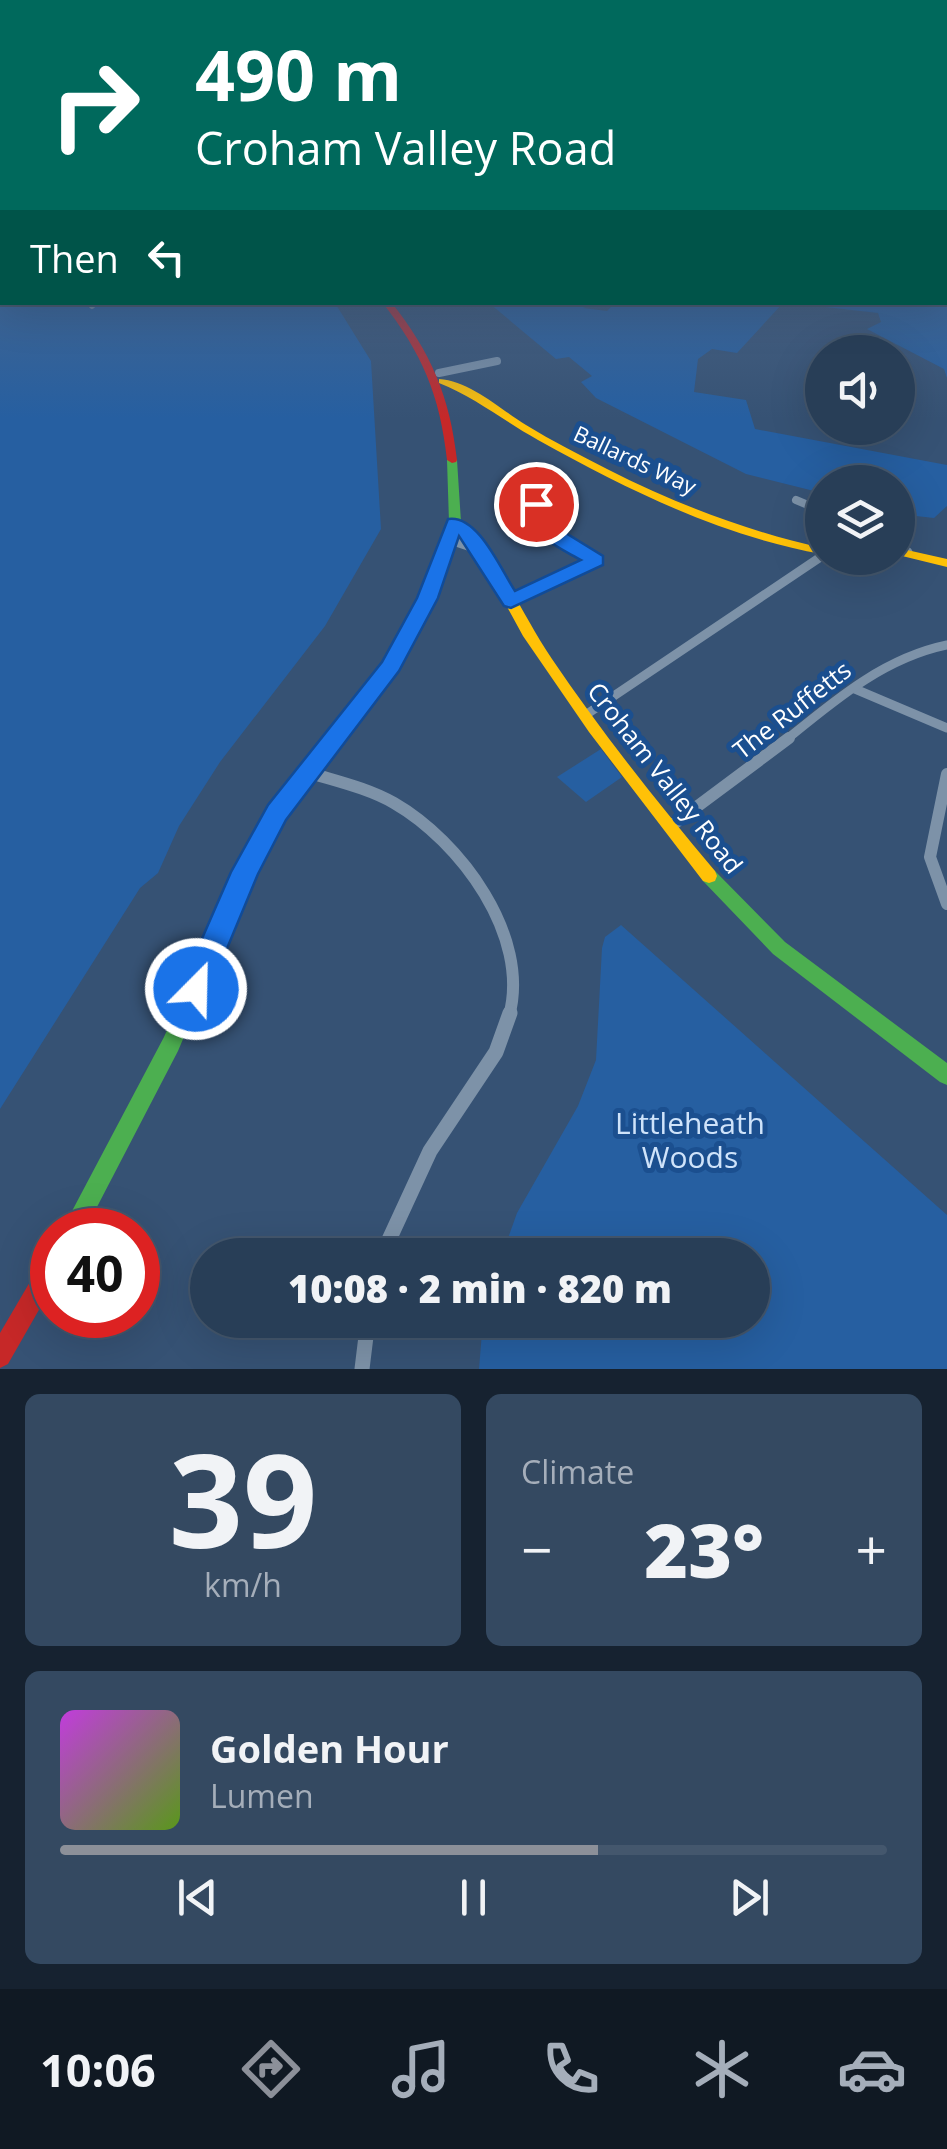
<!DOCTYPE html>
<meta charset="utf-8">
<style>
body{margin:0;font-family:"Open Sans",sans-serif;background:#344961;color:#f1f3f6;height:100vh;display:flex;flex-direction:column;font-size:38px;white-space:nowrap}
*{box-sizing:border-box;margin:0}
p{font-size:32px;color:#a5aeba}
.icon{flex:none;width:55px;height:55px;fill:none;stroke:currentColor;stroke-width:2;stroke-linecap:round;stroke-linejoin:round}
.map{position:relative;height:1369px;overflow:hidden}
.side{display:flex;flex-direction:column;gap:25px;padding:25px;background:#162230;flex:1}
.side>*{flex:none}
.guide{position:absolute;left:0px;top:0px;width:948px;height:305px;box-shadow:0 10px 40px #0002,0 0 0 2px #44576d;background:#00695c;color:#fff;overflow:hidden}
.tools{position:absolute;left:805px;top:335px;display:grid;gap:20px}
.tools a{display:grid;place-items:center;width:110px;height:110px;border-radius:50%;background:#283e57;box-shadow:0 10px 40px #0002,0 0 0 2px #44576d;font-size:50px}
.speed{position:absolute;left:30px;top:1208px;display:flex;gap:20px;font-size:50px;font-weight:700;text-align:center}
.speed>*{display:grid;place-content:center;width:130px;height:130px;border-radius:50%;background:#283e57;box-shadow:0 10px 40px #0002,0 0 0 2px #44576d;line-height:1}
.speed .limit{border:15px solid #d22;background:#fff;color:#111}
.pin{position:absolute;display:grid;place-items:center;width:85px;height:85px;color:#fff;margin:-42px;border:5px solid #fff;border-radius:50%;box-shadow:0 2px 10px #0007}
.me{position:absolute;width:110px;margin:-55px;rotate:23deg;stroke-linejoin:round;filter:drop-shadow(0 0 8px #0008)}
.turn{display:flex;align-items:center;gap:35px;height:210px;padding:0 30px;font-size:45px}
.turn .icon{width:130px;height:130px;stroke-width:2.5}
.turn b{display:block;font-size:70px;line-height:85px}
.then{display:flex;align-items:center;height:95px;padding:0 30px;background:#0003;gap:20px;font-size:38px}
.big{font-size:75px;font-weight:800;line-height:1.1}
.side .card{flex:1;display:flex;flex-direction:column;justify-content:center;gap:15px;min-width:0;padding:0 35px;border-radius:15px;background:#344961}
.side .dial{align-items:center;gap:0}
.dial b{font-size:130px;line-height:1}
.song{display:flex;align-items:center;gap:30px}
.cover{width:120px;height:120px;border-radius:15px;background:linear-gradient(135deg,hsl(290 70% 55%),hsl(90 70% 35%))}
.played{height:10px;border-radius:5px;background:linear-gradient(90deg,#8c9099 65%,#44576d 65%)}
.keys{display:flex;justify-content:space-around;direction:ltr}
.heat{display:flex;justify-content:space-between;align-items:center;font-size:55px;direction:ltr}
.side .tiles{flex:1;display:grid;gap:25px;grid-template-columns:1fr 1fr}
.card:last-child{grid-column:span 2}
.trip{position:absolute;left:190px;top:1238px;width:580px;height:100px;border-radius:50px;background:#283e57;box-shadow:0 10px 40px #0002,0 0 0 2px #44576d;font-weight:800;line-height:100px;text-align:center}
.tabs{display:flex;height:160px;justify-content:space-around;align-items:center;background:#101923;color:#a5aeba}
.tabs .icon{width:70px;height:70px}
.tabs .current{color:#8c9099}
.tabs b{font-size:45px;color:#f1f3f6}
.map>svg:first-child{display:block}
</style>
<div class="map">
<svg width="947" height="1369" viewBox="0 0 947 1369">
<rect width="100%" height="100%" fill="#365274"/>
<g fill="#265fa1">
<polygon points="0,251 2,302 80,303 90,308 113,302 335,303 371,361 381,529 325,626 220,762 179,826 158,873 140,888 0,1109"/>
<polygon points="947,268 947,378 944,369 867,329 881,322 878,313 790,303 945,302"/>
<polygon points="489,303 597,303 583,308 607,311 614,304 610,303 783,303 737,353 712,349 698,359 694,392 746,400 755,429 947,465 947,506 934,518 898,514 898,482 822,482 822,493 746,474 596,398 581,382 592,376 569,357 556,359"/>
<polygon points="601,749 622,777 586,802 557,777"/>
<polygon points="621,925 947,1215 947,1369 479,1369 483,1320 752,1320 752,1255 502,1255 517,1213 578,1106 596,1060 602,948 605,937"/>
</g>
<polygon fill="#506783" stroke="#38485c" stroke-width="2.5" points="898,392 903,393 902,401 898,401"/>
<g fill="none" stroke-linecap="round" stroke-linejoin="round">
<polyline stroke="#7d92a8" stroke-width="6" points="88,302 92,306"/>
<g stroke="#7d92a8" stroke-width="8">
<polyline points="439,373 497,361"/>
<polyline points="796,500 822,511"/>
<polyline points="536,504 544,525"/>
</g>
<g stroke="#7d92a8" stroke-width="9">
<polyline points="543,523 558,539 596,560"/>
<polyline points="450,540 477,549"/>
<polyline points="898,543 908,552"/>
<polyline points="511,601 596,560"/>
<polyline points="855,689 947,728"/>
<polyline points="587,714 822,556"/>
<path d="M 786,740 C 835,700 884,658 947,645"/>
</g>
<g stroke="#7d92a8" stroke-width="12">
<path d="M 307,772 C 336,781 368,788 394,803 C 460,841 531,936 509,1016"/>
<polyline points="947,774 930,857 947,904"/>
<polyline points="671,826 789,738"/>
</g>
<g stroke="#7d92a8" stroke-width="15">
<polyline points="382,1255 430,1151 496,1052 510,1013"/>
<polyline points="362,1369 368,1320"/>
</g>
<g fill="#4caf50" fill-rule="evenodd">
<rect x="945" y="249" width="2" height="4"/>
<polygon points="452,457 457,460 461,522 434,598 396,669 283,816 253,873 178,1051 85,1230 62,1230 164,1037 237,872 271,808 386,664 422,598 449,522 447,460"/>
<polygon points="709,869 715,871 785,942 947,1063 947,1085 940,1082 773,954 703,881 701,876 703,871"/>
</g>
<g fill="#ffc107" fill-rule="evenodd">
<rect x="945" y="228" width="2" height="4"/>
<path d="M 439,379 C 470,381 500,409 526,425 C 552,441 580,455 607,469 C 676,504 747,531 822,548 L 822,554 C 721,536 628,490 538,440 C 505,422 475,397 439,383 Z"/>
<path d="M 455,519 L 459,520 C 500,559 521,613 552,659 C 602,733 658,803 715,871 L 717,876 L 715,881 L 709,883 L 703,881 L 589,732 L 523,636 L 482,561 L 449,522 Z"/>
<polygon points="898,548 947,559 947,567 898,555"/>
</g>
<g fill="#c62828" fill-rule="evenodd">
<path d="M 382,302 L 391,302 C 431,352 450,397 457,460 L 456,462 L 452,463 L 447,460 C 440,395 422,353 382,302 Z"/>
<polygon points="52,1255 52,1287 8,1364 0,1368 0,1333 44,1258"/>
</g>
</g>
<linearGradient id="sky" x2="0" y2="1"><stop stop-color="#1e2d40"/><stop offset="0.54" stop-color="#4c6688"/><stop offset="1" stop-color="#4c6688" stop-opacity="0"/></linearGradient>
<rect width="947" height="419" fill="url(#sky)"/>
<path fill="#1a73e8" stroke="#114b97" stroke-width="2.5" d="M 536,499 L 545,504 L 548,522 L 603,556 L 603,565 L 511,608 L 504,606 L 459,536 L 438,598 L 399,671 L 286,820 L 258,874 L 206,999 L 196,1003 L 185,999 L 180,989 L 231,872 L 268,805 L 382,662 L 417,598 L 448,519 C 478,514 501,570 515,591 L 581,560 C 554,545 531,537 527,504 Z"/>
<g text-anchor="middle" stroke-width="10" stroke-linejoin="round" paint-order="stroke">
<g font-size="22" fill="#fff" stroke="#1b4f8f">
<text transform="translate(635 460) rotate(25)" y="8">Ballards Way</text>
</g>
<g font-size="25" fill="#fff" stroke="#1b4f8f">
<text transform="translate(792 710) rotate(-38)" y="9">The Ruffetts</text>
<text transform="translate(665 778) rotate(52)" y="9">Croham Valley Road</text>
</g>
<g font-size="30" fill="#cfe3fa" stroke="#1b4f8f">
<text x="690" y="1134">Littleheath<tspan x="690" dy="34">Woods</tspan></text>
</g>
</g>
</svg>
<div class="tools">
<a><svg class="icon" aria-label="sound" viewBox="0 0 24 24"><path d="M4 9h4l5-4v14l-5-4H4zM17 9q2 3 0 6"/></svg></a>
<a><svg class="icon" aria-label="layers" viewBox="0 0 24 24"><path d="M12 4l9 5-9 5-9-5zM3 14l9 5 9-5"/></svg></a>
</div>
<div class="speed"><div class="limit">40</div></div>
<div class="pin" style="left:536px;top:504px;background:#d93025"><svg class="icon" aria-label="arrive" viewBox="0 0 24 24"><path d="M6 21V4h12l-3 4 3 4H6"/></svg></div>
<svg class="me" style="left:196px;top:989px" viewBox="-20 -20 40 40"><circle r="17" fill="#1a73e8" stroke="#fff" stroke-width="3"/><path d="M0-11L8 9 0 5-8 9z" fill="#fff"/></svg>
<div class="trip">10:08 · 2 min · 820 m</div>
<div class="guide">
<div class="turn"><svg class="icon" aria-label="right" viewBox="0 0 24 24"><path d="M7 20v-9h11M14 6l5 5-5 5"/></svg><div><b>490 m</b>Croham Valley Road</div></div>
<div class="then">Then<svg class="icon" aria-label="left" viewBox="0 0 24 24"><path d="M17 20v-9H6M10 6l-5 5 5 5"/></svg></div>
</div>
</div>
<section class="side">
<div class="tiles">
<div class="card dial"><b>39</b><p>km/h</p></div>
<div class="card"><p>Climate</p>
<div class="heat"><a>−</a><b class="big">23°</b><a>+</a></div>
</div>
<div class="card">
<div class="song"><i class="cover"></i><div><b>Golden Hour</b><p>Lumen</p></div></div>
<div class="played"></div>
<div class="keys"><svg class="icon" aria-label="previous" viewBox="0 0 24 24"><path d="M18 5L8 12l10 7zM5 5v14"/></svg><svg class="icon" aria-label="pause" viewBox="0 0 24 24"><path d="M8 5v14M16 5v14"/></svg><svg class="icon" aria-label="next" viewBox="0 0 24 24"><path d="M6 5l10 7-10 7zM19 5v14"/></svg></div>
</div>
</div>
</section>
<nav class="tabs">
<b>10:06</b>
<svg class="icon current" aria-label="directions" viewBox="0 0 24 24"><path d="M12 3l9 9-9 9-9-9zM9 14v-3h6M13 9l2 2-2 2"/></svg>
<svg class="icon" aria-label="music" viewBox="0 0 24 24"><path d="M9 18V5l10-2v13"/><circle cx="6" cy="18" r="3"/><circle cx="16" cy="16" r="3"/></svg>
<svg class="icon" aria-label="phone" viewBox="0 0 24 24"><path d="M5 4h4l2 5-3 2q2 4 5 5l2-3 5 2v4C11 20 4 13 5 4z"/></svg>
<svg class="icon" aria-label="climate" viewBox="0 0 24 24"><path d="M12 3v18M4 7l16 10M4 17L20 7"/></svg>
<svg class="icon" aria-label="car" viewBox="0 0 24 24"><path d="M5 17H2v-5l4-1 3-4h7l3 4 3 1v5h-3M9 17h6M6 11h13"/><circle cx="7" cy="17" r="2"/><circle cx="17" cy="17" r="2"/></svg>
</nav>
